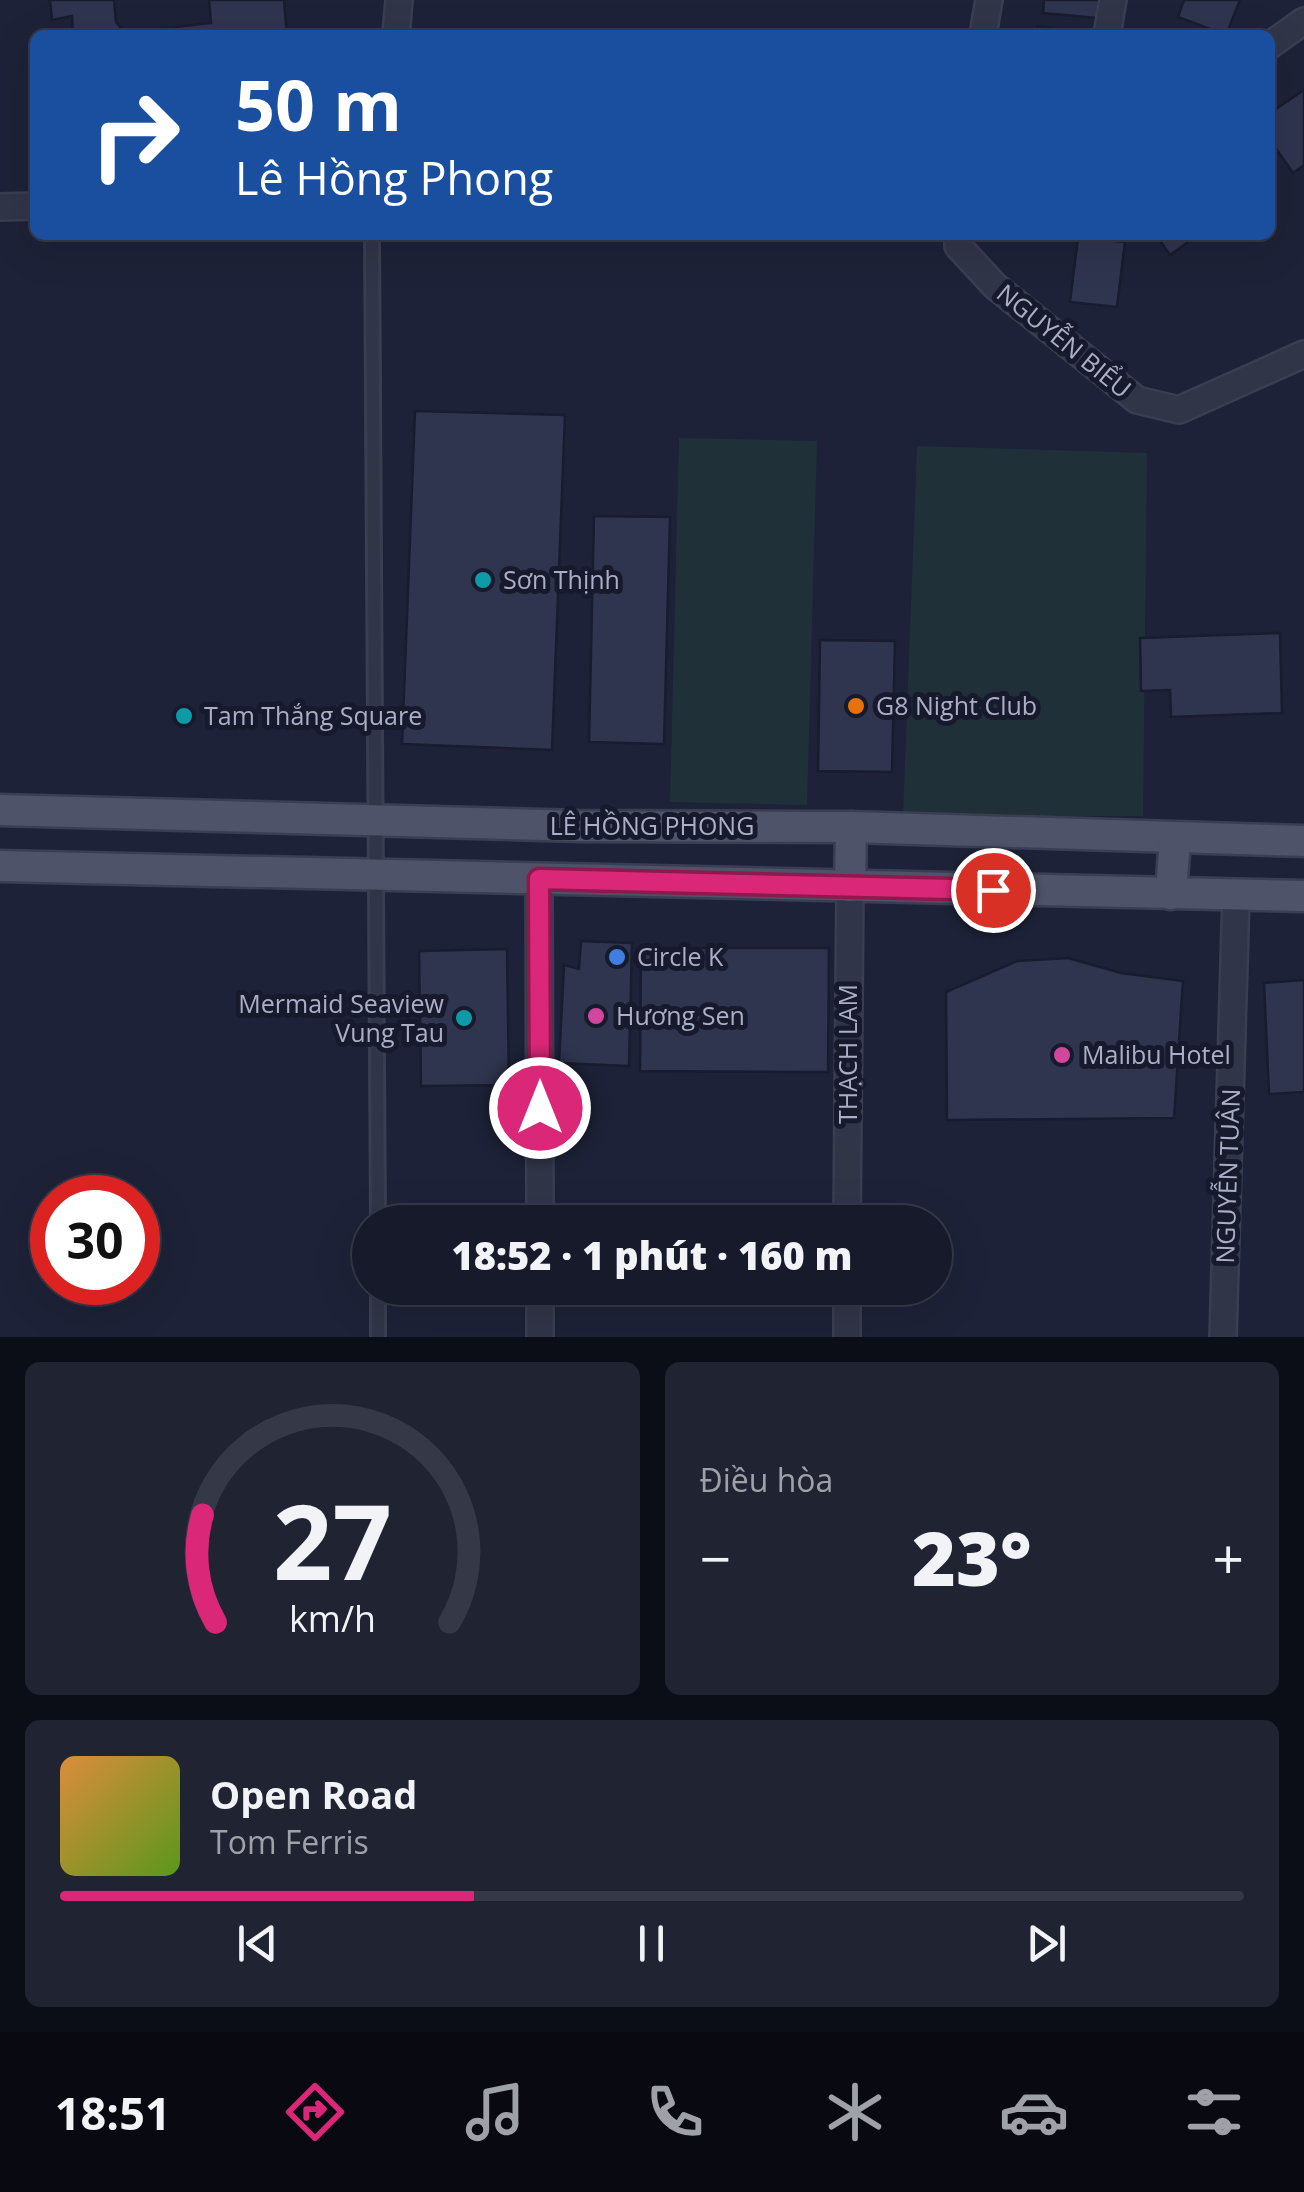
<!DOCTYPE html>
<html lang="vi">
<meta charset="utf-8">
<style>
body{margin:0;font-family:"Open Sans",sans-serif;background:#1f2332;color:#f1f3f6;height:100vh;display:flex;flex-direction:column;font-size:38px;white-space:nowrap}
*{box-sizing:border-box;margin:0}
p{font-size:32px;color:#9ea1a8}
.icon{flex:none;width:55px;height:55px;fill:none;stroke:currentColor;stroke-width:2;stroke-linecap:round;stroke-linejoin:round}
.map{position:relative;height:1337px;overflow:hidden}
.drawer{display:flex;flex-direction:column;gap:25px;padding:25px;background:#0c0e17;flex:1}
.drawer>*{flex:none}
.top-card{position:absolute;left:30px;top:30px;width:1245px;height:210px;border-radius:15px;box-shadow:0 10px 40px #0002,0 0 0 2px #353847;background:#1a4fa0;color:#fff;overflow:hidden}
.speed{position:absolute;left:30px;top:1175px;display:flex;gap:20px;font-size:50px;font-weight:700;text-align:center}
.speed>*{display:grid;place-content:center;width:130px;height:130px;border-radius:50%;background:#161a2a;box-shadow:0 10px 40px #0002,0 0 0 2px #353847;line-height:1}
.speed .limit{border:15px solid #d22;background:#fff;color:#111}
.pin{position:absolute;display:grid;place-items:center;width:85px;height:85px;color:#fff;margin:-42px;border:5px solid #fff;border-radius:50%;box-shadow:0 2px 10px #0007}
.me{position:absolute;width:110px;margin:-55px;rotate:0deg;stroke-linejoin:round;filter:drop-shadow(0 0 8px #0008)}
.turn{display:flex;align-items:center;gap:35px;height:210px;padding:0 40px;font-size:45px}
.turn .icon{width:130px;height:130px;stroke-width:2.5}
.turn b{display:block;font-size:70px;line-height:85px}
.big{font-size:75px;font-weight:800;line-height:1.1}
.drawer .tile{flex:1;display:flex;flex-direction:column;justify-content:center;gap:15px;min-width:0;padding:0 35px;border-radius:15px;background:#1f2332}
.drawer .dial{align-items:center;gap:0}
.dial svg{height:260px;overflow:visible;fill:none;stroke:#353847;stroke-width:7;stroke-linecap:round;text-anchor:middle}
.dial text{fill:#f1f3f6;stroke:none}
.song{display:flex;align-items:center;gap:30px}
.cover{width:120px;height:120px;border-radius:15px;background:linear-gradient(135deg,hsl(30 70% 55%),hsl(90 70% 35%))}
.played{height:10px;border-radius:5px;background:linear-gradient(90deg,#db2777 35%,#353847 35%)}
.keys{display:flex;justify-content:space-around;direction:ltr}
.heat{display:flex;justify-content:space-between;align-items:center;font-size:55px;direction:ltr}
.drawer .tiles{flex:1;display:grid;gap:25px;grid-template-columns:1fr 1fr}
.tile:last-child{grid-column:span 2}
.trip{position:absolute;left:352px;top:1205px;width:600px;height:100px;border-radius:50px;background:#161a2a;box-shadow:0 10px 40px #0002,0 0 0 2px #353847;font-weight:800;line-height:100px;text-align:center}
.menu{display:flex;height:160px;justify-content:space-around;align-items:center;background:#090a11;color:#9ea1a8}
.menu .icon{width:70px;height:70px}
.menu .on{color:#db2777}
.menu b{font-size:45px;color:#f1f3f6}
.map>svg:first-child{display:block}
</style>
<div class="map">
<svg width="1304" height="1337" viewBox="0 0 1304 1337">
<rect width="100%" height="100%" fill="#1d2238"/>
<g fill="#1f3039">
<polygon points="679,438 817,441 807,805 670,802"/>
<polygon points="917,446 1147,453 1143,816 903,816"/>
</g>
<g fill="#2f354f" stroke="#191c2e" stroke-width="2.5">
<polygon points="50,0 114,0 116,22 125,33 211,23 209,0 284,0 287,35 73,35 72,16 52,20"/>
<polygon points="1044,0 1099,0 1097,18 1043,13"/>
<polygon points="1184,0 1240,0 1226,35 1178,17"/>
<polygon points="1038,26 1086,35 1036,35"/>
<polygon points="1304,90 1304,165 1293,173 1270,140 1270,113"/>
<polygon points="1156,235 1198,235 1170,255"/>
<polygon points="1078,237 1125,242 1117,307 1070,302"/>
<polygon points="415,411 565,415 552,750 402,744"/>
<polygon points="594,516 670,517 664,744 589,742"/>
<polygon points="1280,633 1282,713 1171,717 1170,690 1141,691 1140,638"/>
<polygon points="820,640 895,641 892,772 818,771"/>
<polygon points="581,941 632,943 629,1066 559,1063 564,965 579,969"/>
<polygon points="641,948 829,948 828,1072 640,1071"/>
<polygon points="507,949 509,1085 421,1086 419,951"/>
<polygon points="1068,958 1121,973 1183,981 1174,1118 947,1120 946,992 1017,961"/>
<polygon points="1304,980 1304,1092 1269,1094 1264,983"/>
</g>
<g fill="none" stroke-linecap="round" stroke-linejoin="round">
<defs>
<g id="service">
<polyline points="372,235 378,1222"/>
<polyline points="378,1288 378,1337"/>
</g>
<g id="minor">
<polyline points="396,35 399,0"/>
<polyline points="983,35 989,0"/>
<polyline points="1107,35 1113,0"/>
<polyline points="1270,45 1304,21"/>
<polyline points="0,207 35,206"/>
<polyline points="958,235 958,246 995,286 1137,400 1179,410 1304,354"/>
<polyline points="539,879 540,1222"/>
<polyline points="847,1222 850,886"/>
<polyline points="540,1288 540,1337"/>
<polyline points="847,1337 847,1288"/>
<polyline points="1223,1337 1236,895"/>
</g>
<g id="primary">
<polyline points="0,810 578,826 851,827 1304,841"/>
<polyline points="0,866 1304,896"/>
<polyline points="850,886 851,827"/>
<polyline points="1171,894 1175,838"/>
</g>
</defs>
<use href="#service" stroke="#3a3e52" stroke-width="18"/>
<use href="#minor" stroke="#3a3e52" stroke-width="30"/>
<use href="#primary" stroke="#3a3e52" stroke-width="35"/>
<use href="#service" stroke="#313548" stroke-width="12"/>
<use href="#minor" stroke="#313548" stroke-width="25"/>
<use href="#primary" stroke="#4e5369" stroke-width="30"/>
</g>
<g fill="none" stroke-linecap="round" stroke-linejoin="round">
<defs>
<polyline id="route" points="540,1108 539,879 993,890"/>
</defs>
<use href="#route" stroke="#8e194d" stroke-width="25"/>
<use href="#route" stroke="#db2777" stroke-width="18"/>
</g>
<g fill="#0f9aa8" stroke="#171a2c" stroke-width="4">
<circle cx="483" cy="580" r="10"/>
<circle cx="184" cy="716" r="10"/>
<circle cx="464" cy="1018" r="10"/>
</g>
<circle fill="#e8710a" stroke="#171a2c" stroke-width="4" cx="856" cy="706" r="10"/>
<circle fill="#3f7fe0" stroke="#171a2c" stroke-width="4" cx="617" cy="957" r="10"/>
<g fill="#d1479c" stroke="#171a2c" stroke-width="4">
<circle cx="596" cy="1016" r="10"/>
<circle cx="1062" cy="1055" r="10"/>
</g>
<g text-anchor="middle" stroke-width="10" stroke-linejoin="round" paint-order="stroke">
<g font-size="25" fill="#aaaec6" stroke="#171a2c">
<text transform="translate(1064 341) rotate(39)" y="9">NGUYỄN BIỂU</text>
<text x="652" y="835">LÊ HỒNG PHONG</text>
<text transform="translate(848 1054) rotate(-90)" y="9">THẠCH LAM</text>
<text transform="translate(1228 1176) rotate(-88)" y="9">NGUYỄN TUÂN</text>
</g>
<g font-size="25" fill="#aaaec6" stroke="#171a2c" text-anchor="start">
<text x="503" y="589">Sơn Thịnh</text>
<text x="876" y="715">G8 Night Club</text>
<text x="204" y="725">Tam Thắng Square</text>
<text x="637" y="966">Circle K</text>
<text x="444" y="1013" text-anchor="end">Mermaid Seaview<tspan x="444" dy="29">Vung Tau</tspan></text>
<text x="616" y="1025">Hương Sen</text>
<text x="1082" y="1064">Malibu Hotel</text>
</g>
</g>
</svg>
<div class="speed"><div class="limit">30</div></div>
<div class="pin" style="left:993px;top:890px;background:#d93025"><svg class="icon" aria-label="arrive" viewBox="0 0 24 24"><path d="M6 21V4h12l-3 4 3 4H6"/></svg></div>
<svg class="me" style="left:540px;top:1108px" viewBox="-20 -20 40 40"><circle r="17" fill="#db2777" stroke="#fff" stroke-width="3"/><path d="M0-11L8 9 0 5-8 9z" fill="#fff"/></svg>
<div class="trip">18:52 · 1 phút · 160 m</div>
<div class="top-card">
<div class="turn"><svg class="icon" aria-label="right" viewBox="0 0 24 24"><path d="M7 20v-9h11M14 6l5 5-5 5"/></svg><div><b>50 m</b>Lê Hồng Phong</div></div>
</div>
</div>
<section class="drawer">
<div class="tiles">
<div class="tile dial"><svg viewBox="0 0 100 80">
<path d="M14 69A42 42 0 1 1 86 69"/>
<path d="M14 69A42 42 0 0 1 10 36" stroke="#db2777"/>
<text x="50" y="56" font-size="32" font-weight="700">27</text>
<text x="50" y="72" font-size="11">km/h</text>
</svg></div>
<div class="tile"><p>Điều hòa</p>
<div class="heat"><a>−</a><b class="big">23°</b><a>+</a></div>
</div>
<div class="tile">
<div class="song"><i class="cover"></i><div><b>Open Road</b><p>Tom Ferris</p></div></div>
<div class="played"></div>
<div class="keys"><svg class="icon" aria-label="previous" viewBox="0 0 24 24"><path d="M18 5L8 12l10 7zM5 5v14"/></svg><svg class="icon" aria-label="pause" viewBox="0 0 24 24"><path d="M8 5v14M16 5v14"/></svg><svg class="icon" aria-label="next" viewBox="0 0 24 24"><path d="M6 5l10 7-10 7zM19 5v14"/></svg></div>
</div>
</div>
</section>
<nav class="menu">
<b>18:51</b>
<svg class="icon on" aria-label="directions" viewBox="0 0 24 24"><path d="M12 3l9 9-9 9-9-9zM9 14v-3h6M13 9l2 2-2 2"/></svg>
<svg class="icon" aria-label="music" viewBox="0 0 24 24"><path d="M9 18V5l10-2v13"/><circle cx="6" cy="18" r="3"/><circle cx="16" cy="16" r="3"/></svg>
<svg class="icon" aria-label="phone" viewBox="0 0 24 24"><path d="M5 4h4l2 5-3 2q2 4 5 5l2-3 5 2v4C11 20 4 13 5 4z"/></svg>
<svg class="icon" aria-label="climate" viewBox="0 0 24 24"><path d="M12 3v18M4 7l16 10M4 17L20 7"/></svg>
<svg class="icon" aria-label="car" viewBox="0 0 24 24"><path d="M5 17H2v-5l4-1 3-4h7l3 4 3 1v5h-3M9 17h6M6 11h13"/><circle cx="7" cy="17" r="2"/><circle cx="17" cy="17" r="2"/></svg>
<svg class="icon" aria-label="filters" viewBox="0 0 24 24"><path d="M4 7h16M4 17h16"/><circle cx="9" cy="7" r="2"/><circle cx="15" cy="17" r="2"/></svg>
</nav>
